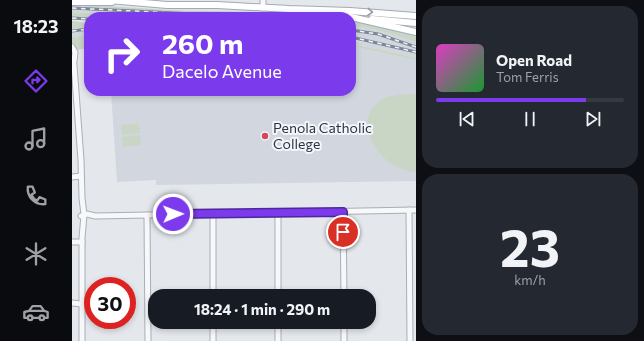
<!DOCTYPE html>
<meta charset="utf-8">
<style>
body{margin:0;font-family:Commissioner,sans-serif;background:#242831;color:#f1f3f6;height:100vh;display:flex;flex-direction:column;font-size:15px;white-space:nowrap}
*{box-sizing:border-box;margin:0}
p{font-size:13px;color:#9ea1a6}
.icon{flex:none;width:22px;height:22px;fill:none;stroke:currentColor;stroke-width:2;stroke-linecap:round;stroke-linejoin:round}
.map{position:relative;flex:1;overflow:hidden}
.sheet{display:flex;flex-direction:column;gap:6px;padding:6px;background:#0d0f14;width:228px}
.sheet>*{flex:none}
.banner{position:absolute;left:12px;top:12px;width:272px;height:84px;border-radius:16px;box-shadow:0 2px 6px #0003;background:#7c3aed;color:#fff;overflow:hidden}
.speed{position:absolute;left:12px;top:277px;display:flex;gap:8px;font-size:20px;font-weight:700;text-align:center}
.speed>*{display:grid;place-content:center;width:52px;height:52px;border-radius:50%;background:#171b24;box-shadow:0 2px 6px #0003;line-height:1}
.speed .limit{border:6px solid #d22;background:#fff;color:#111}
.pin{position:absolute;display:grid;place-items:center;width:34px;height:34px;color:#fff;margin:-17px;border:2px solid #fff;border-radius:50%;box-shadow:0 1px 4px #0007}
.me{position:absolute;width:44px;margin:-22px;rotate:89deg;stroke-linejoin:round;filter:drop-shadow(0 0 3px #0008)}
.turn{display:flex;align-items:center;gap:14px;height:84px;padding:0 12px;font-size:18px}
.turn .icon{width:52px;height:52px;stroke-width:2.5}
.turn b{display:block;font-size:28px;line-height:34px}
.sheet .card{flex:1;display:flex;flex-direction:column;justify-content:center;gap:6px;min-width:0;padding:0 14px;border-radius:16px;background:#242831}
.sheet .dial{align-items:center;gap:0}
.dial b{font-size:52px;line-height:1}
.song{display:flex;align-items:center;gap:12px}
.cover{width:48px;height:48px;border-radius:6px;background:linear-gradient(135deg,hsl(310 70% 55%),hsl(130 70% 35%))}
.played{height:4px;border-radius:2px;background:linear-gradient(90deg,#7c3aed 80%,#363941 80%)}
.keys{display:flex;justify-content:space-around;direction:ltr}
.trip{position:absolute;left:76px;top:289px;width:228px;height:40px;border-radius:16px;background:#171b24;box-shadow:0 2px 6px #0003;font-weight:700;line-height:40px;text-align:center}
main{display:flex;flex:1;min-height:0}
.dock{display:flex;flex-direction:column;width:72px;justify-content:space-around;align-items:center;background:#090b0e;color:#9ea1a6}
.dock .icon{width:28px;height:28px}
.dock .on{color:#7c3aed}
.dock b{font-size:18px;color:#f1f3f6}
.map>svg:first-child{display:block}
</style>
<main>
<nav class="dock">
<b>18:23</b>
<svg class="icon on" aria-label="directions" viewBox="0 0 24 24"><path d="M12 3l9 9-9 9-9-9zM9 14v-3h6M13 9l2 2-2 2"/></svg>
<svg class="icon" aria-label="music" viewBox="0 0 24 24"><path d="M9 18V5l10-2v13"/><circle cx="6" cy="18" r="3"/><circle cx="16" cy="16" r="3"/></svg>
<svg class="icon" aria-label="phone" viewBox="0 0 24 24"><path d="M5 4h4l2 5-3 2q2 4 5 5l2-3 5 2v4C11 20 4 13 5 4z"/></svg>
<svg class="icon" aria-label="climate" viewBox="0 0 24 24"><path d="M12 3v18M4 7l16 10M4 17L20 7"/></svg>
<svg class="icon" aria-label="car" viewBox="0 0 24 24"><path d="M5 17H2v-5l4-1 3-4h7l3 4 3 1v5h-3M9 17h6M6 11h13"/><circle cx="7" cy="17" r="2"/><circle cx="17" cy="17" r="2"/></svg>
</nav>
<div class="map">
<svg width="344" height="341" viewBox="0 0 344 341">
<rect width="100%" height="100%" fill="#e4e7ec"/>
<g fill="#d2d6de">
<polygon points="0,6 79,10 205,17 91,17 0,12"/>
<polygon points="279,25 305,30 344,42 344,58 305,49 279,44 279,41 300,43 279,39"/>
<polygon points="17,27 17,35 0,37 0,29"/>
<polygon points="279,46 344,60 344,181 84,185 84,180 45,182 39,91 279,91"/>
</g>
<g fill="#c9d6c5">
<path d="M 0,4 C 32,5 63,8 95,10 C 147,12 199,10 251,17 C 168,17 84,11 0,6 Z"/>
<polygon points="0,12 91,17 0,17"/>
<polygon points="0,21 17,23 17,27 0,29"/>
<polygon points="279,21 344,34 344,42 305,30 279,25"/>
<polygon points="17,35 17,48 4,50 0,45 0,37"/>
<polygon points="279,44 305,49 344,58 344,60 279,46"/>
<path d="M 331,94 L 344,94 L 344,172 C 300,171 268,99 331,94 Z"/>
<polygon points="67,123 68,133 50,135 49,125"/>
<polygon points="68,135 69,145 51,147 50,137"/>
</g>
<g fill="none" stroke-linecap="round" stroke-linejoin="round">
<defs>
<g id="minor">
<polyline points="191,8 191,0"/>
<polyline points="0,47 3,52 2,62"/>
<polyline points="0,59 2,65 9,160 10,198 12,215 10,238 10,341"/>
<polyline points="0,177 9,176"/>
<polyline points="337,210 338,341"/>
<polyline points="271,212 272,296"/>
<polyline points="206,213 206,296"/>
<polyline points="141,214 141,296"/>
<polyline points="75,215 76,341"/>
<polyline points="9,216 15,214 23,216 344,210"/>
<polyline points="0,242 10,242"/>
<polyline points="0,303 10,304"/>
<polyline points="141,322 141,341"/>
<polyline points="206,322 206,341"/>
<polyline points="272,322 272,341"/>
</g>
<g id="major">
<polyline points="37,0 95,5 145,5 217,9 278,11 344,16"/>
<polyline points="0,2 40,2"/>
<polyline points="252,14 277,17"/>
<polyline points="279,17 344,32"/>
<polyline points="300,19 344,23"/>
</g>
</defs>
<use href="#minor" stroke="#a9aeb7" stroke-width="7"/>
<use href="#major" stroke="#a3abb8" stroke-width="8"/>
<use href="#minor" stroke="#f7f8fa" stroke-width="5"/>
<use href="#major" stroke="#fff" stroke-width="6"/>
<defs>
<g id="rail">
<polyline points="0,8 183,17"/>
<polyline points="0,18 17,19"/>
<polyline points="279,30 306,34 344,47"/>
<polyline points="0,31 17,29"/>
<polyline points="279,37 344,52"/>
</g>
</defs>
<use href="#rail" stroke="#7d8696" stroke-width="3"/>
<use href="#rail" stroke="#f4f6f9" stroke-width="1.5" stroke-dasharray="4.5" stroke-linecap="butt"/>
</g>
<defs><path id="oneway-chevron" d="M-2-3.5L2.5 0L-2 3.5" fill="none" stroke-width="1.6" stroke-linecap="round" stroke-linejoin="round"/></defs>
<use stroke="#959aa2" href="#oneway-chevron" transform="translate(298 12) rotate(4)"/>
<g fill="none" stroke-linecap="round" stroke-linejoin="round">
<defs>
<polyline id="route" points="101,214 271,212 271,232"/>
</defs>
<use href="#route" stroke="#51269a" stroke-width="10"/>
<use href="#route" stroke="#7c3aed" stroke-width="7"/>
</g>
<circle fill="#d1495b" stroke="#f4f6f9" stroke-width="1.5" cx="193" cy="136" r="4"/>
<g text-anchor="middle" stroke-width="4" stroke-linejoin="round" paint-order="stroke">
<g font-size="14" fill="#2b3445" stroke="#f4f6f9" text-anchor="start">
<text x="201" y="133">Penola Catholic<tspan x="201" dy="16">College</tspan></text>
</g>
</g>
</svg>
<div class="speed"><div class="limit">30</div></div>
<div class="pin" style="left:271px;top:232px;background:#d93025"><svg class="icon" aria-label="arrive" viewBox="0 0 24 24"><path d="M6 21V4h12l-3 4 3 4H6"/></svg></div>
<svg class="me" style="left:101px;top:214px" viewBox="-20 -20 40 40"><circle r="17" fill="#7c3aed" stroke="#fff" stroke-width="3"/><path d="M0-11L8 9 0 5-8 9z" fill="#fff"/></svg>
<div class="trip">18:24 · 1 min · 290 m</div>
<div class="banner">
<div class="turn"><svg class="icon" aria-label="right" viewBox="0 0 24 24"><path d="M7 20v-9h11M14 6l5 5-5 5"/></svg><div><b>260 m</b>Dacelo Avenue</div></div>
</div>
</div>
<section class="sheet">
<div class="card">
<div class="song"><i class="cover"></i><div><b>Open Road</b><p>Tom Ferris</p></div></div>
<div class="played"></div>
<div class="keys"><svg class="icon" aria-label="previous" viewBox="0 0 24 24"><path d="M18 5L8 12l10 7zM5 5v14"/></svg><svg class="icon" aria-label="pause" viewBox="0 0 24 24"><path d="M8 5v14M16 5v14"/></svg><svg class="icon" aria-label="next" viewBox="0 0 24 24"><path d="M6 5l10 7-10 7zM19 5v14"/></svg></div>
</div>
<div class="card dial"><b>23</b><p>km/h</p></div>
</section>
</main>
